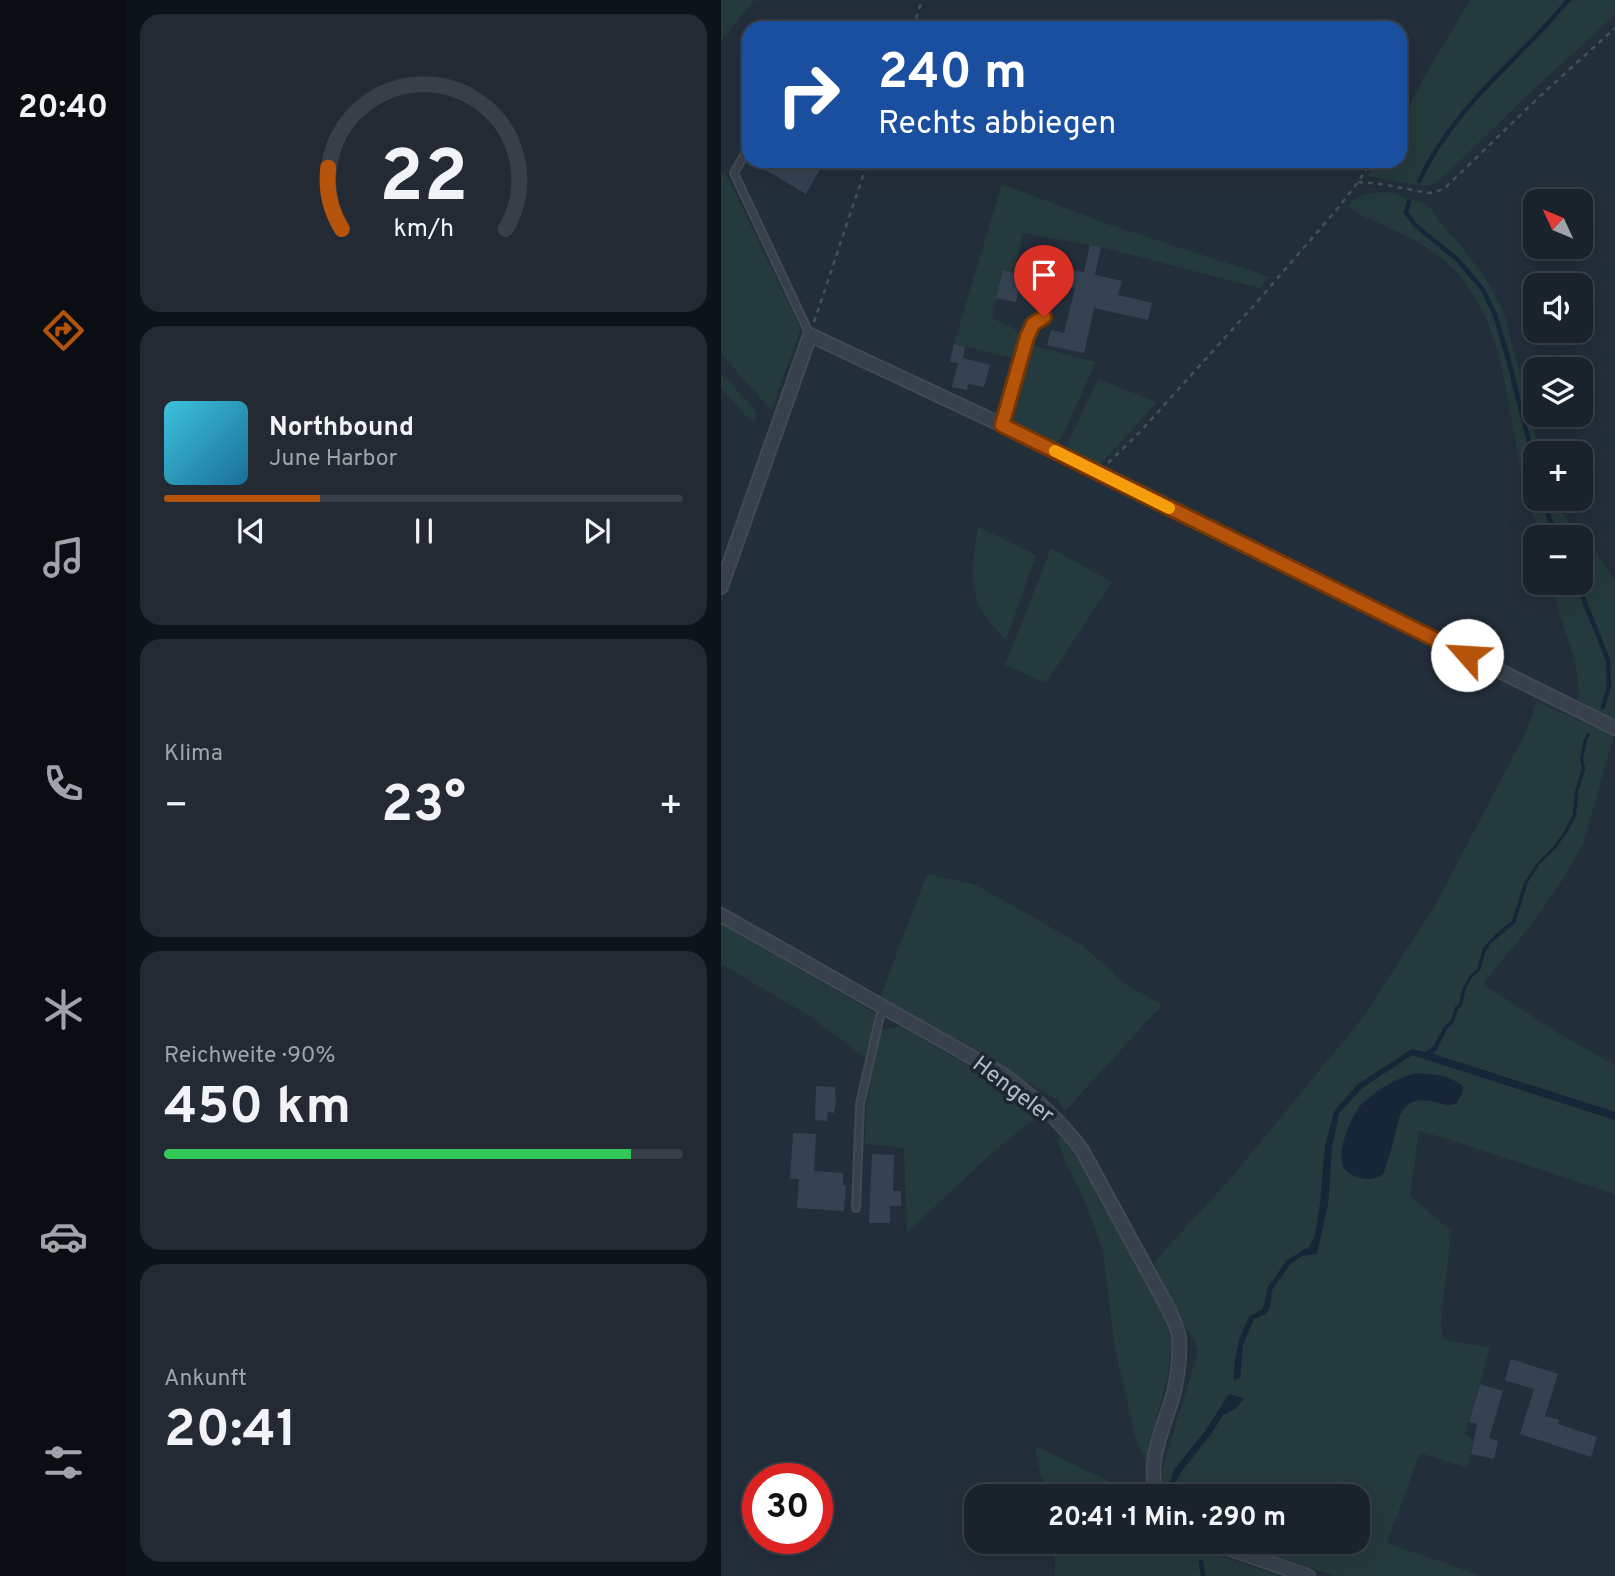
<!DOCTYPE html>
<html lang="de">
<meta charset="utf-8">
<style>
body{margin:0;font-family:Overpass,sans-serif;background:#232a34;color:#f1f3f6;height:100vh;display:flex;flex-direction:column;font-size:26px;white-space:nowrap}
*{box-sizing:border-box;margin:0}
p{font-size:23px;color:#9fa4a9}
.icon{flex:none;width:38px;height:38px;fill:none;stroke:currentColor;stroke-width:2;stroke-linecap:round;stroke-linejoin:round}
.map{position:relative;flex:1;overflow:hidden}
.drawer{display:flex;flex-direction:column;gap:14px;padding:14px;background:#0e1318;width:595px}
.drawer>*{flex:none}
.hud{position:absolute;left:21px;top:21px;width:665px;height:147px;border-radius:21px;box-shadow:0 7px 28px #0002,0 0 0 2px #383f48;background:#1a4fa0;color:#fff;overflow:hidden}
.needle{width:46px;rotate:314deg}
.fabs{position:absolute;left:802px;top:189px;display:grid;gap:14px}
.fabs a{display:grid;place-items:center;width:70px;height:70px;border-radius:14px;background:#1a222c;box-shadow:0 7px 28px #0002,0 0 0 2px #383f48;font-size:35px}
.speed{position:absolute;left:21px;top:1463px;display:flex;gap:14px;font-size:35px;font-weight:700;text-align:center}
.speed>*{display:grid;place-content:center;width:91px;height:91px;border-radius:50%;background:#1a222c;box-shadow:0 7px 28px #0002,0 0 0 2px #383f48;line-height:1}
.speed .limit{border:10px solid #d22;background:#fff;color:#111}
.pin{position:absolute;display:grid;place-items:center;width:60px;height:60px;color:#fff;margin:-72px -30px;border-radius:50% 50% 50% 0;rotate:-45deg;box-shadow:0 0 7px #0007}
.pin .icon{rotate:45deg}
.me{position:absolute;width:77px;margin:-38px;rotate:296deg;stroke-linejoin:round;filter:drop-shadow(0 0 5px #0008)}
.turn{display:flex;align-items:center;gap:24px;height:147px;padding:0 21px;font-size:32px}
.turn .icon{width:91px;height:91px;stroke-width:2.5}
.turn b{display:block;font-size:49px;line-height:60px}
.big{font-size:52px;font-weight:700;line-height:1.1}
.drawer .widget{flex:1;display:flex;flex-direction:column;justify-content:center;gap:10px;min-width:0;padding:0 24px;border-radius:21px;background:#232a34}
.drawer .dial{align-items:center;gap:0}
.dial svg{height:182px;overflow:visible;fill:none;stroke:#383f48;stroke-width:7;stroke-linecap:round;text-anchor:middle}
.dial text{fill:#f1f3f6;stroke:none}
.song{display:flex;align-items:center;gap:21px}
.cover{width:84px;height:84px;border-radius:10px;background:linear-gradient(135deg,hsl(190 70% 55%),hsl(200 70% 35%))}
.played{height:7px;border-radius:4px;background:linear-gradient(90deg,#b45309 30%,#383f48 30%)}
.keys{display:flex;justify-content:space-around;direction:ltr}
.heat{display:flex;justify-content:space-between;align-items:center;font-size:38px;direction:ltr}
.charge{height:10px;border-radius:5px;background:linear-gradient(90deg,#34c759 90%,#383f48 0)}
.trip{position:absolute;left:243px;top:1484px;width:406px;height:70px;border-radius:21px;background:#1a222c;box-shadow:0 7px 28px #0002,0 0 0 2px #383f48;font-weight:700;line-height:70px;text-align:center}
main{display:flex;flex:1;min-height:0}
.menu{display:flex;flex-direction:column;width:126px;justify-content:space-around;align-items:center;background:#0a0e12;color:#9fa4a9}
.menu .icon{width:49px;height:49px}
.menu .selected{color:#b45309}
.menu b{font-size:32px;color:#f1f3f6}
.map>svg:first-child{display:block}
</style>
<main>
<nav class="menu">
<b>20:40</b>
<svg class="icon selected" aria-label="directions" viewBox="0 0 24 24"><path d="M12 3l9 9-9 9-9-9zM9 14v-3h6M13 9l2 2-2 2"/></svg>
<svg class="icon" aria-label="music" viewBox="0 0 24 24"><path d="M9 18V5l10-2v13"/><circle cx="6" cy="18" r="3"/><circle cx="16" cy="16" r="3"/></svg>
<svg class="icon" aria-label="phone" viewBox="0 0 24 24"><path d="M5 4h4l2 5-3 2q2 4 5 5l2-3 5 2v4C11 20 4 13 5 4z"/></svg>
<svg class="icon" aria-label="climate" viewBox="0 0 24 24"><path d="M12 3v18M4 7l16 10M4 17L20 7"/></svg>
<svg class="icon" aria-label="car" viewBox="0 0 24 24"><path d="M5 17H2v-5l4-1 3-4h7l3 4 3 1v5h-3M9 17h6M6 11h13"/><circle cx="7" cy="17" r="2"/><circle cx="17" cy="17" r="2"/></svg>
<svg class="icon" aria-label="filters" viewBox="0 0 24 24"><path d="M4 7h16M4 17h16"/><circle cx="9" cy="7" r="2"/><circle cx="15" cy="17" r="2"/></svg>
</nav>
<section class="drawer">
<div class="widget dial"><svg viewBox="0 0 100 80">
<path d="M14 69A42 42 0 1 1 86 69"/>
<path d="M14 69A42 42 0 0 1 8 42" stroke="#b45309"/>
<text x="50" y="56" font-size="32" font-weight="700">22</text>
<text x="50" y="72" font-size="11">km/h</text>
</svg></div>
<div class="widget">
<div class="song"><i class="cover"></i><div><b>Northbound</b><p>June Harbor</p></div></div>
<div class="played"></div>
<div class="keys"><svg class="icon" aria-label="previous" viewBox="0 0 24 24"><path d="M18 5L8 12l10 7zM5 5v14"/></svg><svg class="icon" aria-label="pause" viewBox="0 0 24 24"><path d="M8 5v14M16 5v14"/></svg><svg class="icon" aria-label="next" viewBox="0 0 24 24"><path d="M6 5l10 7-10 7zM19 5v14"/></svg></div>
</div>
<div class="widget"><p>Klima</p>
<div class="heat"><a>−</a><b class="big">23°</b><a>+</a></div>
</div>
<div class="widget"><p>Reichweite · 90%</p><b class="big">450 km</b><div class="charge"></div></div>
<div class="widget"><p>Ankunft</p><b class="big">20:41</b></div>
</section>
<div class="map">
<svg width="894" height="1576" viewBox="0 0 894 1576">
<rect width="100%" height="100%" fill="#232e3b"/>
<g fill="#253a3c" fill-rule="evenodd">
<polygon points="0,0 33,0 0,41"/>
<polygon points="749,0 894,0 894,15 813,89 727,173 712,184 704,186 647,176 657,161 679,161 679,125 701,81"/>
<polygon points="0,171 7,178 80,329 50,410 0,354"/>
<polygon points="281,184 386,224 549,277 538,288 380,247 302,233 293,273 282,271 271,318 294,329 300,340 295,359 233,344"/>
<path d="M 668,192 L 703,204 L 711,210 L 718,221 L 741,247 L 766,281 L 783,313 L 805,397 L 818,453 L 814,453 L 814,499 L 834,499 L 844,517 L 861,539 L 881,560 L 894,581 L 894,720 L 857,700 C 860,668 848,646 839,615 C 836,604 834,593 831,583 L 859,583 L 859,537 L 819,537 C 813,515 805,492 800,470 C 784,398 784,315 725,262 C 705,244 679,233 655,222 C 645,217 636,214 627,207 C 637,192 652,193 668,192 Z"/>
<polygon points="310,345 375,362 340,439 329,445 291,426 288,408"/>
<polygon points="0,373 34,410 36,418 34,421 28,419 0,388"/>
<polygon points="377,379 436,402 376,468 348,454 347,443"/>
<path d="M 257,527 L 315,555 L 285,640 C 276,630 266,620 260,609 C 247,586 253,552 257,527 Z"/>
<polygon points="330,548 391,582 325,683 284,665"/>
<path d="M 815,702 L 893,735 L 862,845 L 842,879 L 813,921 L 762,984 L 837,1033 L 894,1065 L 894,1112 L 712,1054 L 716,1049 L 726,1029 L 732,1023 L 737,1009 L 741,1005 L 744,991 L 751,977 L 759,970 L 765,950 L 767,949 L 769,944 L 794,923 L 807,882 L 819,863 L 834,849 L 847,831 L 855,815 L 857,792 L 864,769 L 862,758 L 866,739 L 863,739 L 859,759 L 861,769 L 854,792 L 852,814 L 845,829 L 832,847 L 817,862 L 804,881 L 791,922 L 777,932 L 762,948 L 756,969 L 749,975 L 741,990 L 738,1004 L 734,1007 L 730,1021 L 723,1027 L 712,1047 L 704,1052 L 691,1050 L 637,1084 L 613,1111 L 594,1236 L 588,1247 L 579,1251 L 547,1287 L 542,1309 L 528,1316 L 517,1342 L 513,1379 L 519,1377 L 522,1344 L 533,1319 L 549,1306 L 551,1290 L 570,1263 L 581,1256 L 596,1253 L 607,1204 L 611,1147 L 618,1113 L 641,1088 L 691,1055 L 894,1120 L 894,1194 L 698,1130 L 689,1196 L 730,1231 L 720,1321 L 722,1339 L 769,1348 L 744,1434 L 752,1440 L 747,1468 L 699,1453 L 666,1543 L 761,1576 L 614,1576 L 512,1542 L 637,1542 L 637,1496 L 461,1496 L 457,1491 L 454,1484 L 460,1472 L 490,1434 L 502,1415 L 514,1409 L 522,1398 L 508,1395 L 484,1431 L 453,1470 L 450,1492 L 453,1496 L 443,1496 L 441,1471 L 477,1351 L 474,1342 L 455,1311 L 433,1262 L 510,1178 L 643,1016 L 715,904 L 807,728 ZM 741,1094 L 728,1106 C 708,1099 684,1094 677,1120 C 675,1127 674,1135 672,1142 C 669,1153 665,1164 662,1174 L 625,1134 L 634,1113 L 641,1103 Z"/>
<polygon points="206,874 253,884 361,945 403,983 441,1005 344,1111 337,1100 159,997"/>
<polygon points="0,924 154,1013 146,1059 87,1015 0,964"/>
<polygon points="178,1026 286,1087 300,1098 316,1117 273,1151 186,1233 183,1148 144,1144 146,1100 157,1031"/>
<polygon points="340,1136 358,1161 433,1294 445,1324 450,1343 447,1376 433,1426 425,1463 414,1435 394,1349 382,1251 362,1197 346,1165 337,1141"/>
<polygon points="314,1446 417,1495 418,1496 327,1496 319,1473"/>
<polygon points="334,1542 469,1542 488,1552 559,1576 334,1576"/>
</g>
<g fill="#172539">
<path d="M 868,732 L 869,734 L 866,739 L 862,758 L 864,769 L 857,792 L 855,815 L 847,831 L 834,849 L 819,863 L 807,882 L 794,923 L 769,944 L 767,949 L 765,950 L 759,971 L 751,977 L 744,991 L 741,1006 L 737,1009 L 732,1023 L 726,1029 L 716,1049 L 712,1054 L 894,1112 L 894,1120 L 691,1055 L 641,1088 L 618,1113 L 611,1147 L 607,1204 L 596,1254 L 581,1256 L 570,1263 L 551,1290 L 549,1306 L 545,1314 L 533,1319 L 522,1344 L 519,1378 L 513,1380 C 513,1354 518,1339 529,1316 L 542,1309 L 547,1287 L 566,1260 L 588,1247 L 594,1236 L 599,1204 L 604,1146 L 613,1112 L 637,1084 L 691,1049 L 704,1052 L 712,1047 L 723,1027 L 730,1021 L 734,1007 L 738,1004 L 741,990 L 749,975 L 756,969 L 762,948 L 777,932 L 791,921 L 804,881 L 817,862 L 832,847 L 845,829 L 852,814 L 854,792 L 861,769 L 859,759 L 863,739 Z"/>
<path d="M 696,1073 C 713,1074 728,1075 742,1086 L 741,1094 L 735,1104 C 724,1107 714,1100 702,1100 C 678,1099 677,1124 672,1142 C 669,1153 666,1163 662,1174 C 654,1180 645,1180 636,1177 C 630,1175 626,1173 623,1168 C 614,1152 631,1113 643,1102 C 659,1087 675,1079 696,1073 Z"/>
<polygon points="508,1394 523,1399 514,1409 502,1415 490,1434 460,1472 454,1484 457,1491 461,1496 453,1496 450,1492 448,1484 453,1470 484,1431"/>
</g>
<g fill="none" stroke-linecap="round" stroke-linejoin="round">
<g stroke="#172539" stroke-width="4.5">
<path d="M 698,181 C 727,120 773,79 819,32 C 829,21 838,10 848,0"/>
<polyline points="688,201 685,212 694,225 737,260 762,290 774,315 787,358 814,466"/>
<polyline points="822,499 825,511 837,537"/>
<polyline points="856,583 887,660 888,686 882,707"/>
<polyline points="480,1562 482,1576"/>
</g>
</g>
<g fill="#354252">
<polygon points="29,161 92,161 101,166 85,194"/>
<polygon points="369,245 380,247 374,275 401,281 397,295 431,303 427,320 373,308 363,353 326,345 330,330 343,333 354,288 308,278 312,261 363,272"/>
<polygon points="282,270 301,275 295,302 275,298"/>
<polygon points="233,344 244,347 242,358 269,365 263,387 247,384 246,390 231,387 237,363 229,362"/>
<polygon points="95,1086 114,1087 115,1102 113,1113 107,1112 106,1121 94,1120"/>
<polygon points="72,1133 95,1134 93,1171 122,1173 122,1185 125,1185 123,1211 76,1208 78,1179 69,1179"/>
<polygon points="151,1154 173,1155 172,1191 180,1191 180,1206 169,1206 169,1223 148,1223"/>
<polygon points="790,1359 837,1374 824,1416 838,1420 837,1424 876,1437 870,1457 799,1434 813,1389 784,1380"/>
<polygon points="759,1384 782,1391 768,1438 777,1441 773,1459 750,1454 756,1424 748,1422"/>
</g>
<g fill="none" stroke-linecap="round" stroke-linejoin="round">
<defs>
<g id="service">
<polyline points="28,147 13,173 89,335"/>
<polyline points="281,425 306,337 312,324 322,318"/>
<polyline points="135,1208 139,1104 159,1016 164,1007"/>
</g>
<g id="minor">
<polyline points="0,587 89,335 281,425 894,728"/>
<path d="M 0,915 L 284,1076 C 313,1098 339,1120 361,1150 L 447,1308 C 451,1317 457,1328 458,1338 C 459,1356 457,1375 453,1392 C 445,1422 422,1467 438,1496"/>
<polyline points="488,1542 587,1576"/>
</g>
</defs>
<use href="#service" stroke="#404954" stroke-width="10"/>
<use href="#minor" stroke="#404954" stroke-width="16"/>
<g stroke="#3e5355" stroke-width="2.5" stroke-dasharray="5 5" stroke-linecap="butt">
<polyline points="192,28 201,0"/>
<polyline points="679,114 682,109"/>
<polyline points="637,182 660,184 707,193 715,192 725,187 817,98 894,28"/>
<polyline points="93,322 147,161"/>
<polyline points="387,463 418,433 536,302 617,208 637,182 651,161"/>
</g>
<use href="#service" stroke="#37404c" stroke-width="6"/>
<use href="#minor" stroke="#37404c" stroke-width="12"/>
</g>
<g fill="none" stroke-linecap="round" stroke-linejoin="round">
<defs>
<polyline id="route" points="323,317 312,324 306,337 281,425 746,655"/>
</defs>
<use href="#route" stroke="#753606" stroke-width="18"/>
<use href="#route" stroke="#b45309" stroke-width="12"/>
<polyline stroke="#f59e0b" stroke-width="12" points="334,451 448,508"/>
</g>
<g text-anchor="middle" stroke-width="7" stroke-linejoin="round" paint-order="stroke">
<g font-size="23" fill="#b2bac7" stroke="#1c2530">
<text transform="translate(293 1089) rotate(37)" y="8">Hengeler</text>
</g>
</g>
</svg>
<div class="fabs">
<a><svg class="needle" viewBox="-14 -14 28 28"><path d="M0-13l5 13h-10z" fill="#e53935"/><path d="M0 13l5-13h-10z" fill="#9fa4a9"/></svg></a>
<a><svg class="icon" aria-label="sound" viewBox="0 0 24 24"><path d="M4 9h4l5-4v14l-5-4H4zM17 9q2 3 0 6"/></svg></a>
<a><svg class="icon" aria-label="layers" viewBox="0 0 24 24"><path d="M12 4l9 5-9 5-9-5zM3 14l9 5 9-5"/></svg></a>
<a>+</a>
<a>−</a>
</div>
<div class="speed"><div class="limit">30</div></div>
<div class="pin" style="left:323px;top:317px;background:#d93025"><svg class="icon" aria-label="arrive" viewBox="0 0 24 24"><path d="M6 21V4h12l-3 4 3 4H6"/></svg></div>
<svg class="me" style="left:746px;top:655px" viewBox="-20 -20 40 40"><circle r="19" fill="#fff"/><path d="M0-13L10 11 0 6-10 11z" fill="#b45309"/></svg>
<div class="trip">20:41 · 1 Min. · 290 m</div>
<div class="hud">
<div class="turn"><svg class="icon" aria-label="right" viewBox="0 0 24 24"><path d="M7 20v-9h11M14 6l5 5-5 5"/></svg><div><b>240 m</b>Rechts abbiegen</div></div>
</div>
</div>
</main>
